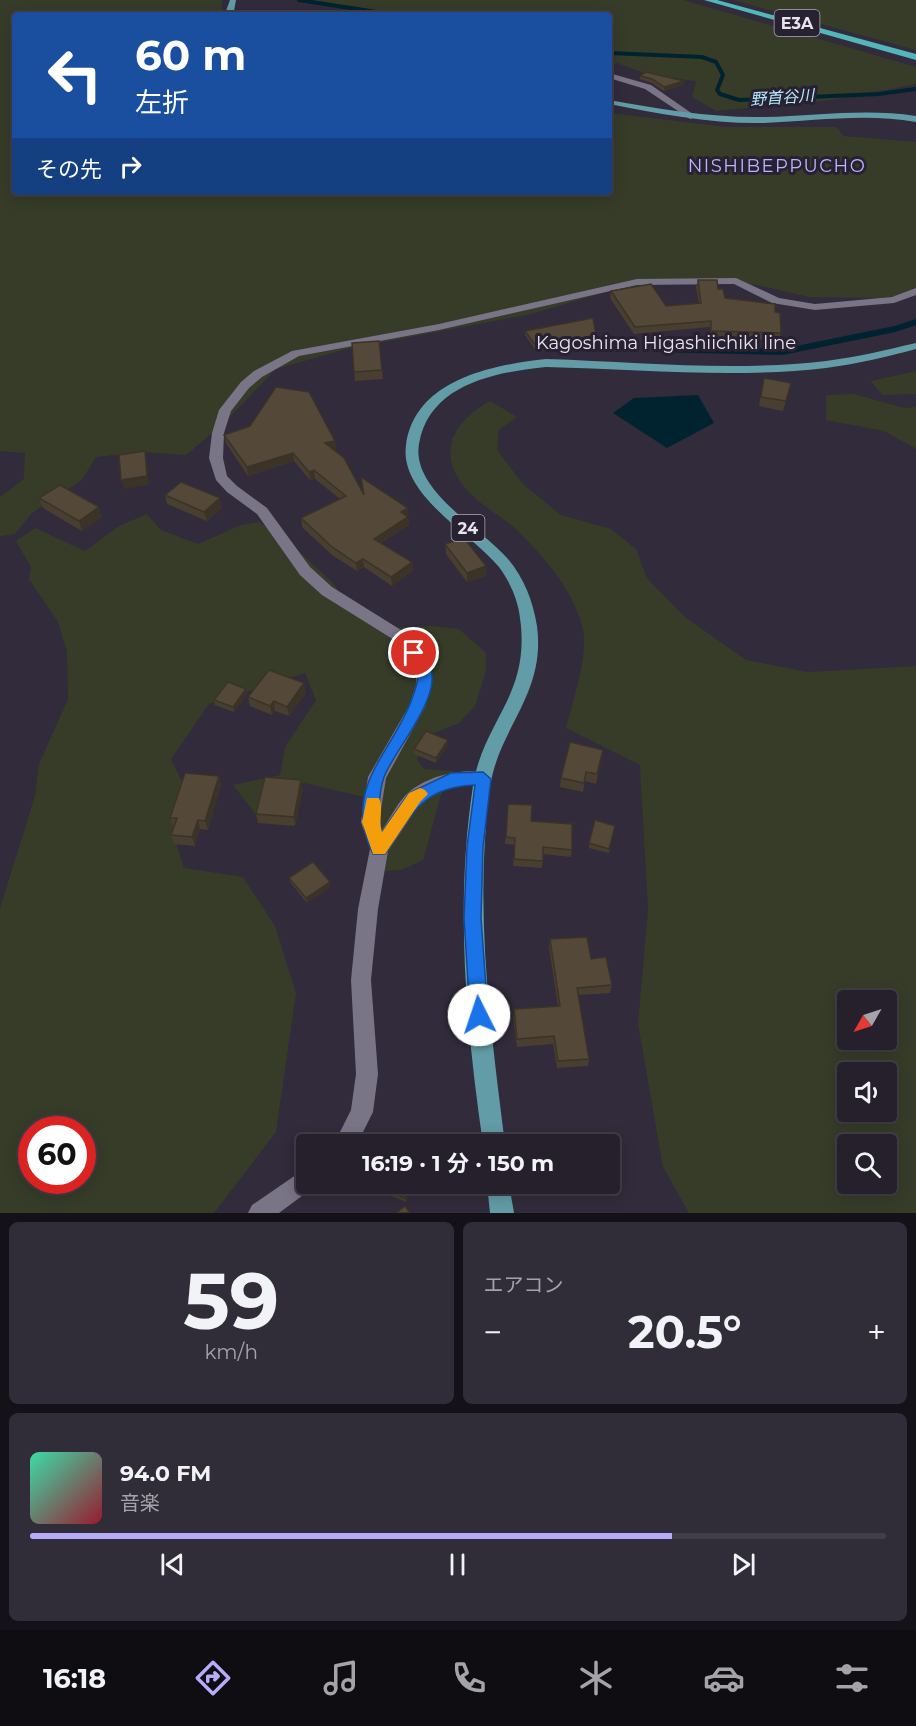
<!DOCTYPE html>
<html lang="ja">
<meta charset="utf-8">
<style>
body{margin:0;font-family:Montserrat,"Noto Sans JP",sans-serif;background:#312d38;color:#f1f3f6;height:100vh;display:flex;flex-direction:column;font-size:22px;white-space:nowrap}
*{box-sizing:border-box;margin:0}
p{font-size:20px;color:#a3a3a9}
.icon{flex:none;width:33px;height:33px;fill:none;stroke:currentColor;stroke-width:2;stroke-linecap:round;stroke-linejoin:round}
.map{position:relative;height:1213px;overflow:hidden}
.drawer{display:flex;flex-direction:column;gap:9px;padding:9px;background:#141218;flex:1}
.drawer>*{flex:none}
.hud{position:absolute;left:12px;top:12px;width:600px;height:183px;border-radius:6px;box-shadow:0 3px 15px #0003,0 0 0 2px #423e48;background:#1a4fa0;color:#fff;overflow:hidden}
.needle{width:39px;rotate:231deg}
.controls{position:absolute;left:837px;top:990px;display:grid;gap:12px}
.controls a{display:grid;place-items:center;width:60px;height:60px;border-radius:6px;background:#25202c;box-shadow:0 3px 15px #0003,0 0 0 2px #423e48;font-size:30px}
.speed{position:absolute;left:18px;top:1116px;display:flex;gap:12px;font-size:30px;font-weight:700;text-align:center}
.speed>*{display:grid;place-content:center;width:78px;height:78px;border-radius:50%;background:#25202c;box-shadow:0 3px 15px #0003,0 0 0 2px #423e48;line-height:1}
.speed .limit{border:9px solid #d22;background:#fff;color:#111}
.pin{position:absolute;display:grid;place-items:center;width:51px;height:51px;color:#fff;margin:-26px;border:3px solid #fff;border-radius:50%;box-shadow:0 2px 6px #0007}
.me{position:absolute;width:66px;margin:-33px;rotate:356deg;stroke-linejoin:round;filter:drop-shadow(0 0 4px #0008)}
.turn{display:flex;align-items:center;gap:21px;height:126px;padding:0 24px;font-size:27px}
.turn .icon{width:78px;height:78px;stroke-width:2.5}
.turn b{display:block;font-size:42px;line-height:51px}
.then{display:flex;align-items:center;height:57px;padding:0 24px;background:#0003;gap:12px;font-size:22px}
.big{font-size:45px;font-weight:700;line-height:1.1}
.drawer .card{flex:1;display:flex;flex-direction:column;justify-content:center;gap:9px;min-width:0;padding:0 21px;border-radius:9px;background:#312d38}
.drawer .dial{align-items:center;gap:0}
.dial b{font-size:78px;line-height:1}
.song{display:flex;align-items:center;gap:18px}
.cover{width:72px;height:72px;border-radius:9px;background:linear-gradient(135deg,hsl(160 70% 55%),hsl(350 70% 35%))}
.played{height:6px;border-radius:3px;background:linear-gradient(90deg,#b6acf8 75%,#423e48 75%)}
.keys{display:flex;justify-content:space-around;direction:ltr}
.heat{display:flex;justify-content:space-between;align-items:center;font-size:33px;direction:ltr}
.drawer .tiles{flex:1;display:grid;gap:9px;grid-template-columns:1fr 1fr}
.card:last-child{grid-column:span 2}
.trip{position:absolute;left:296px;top:1134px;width:324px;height:60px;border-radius:6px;background:#25202c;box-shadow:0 3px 15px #0003,0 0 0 2px #423e48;font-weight:700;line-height:60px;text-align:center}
.dock{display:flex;height:96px;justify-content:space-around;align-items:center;background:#0f0d12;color:#a3a3a9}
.dock .icon{width:42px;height:42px}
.dock .current{color:#b6acf8}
.dock b{font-size:27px;color:#f1f3f6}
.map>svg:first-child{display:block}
</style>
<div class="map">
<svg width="916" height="1213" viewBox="0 0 916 1213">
<rect width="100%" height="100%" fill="#312b3b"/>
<g fill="#373c29" fill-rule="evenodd">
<polygon points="0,0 222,0 221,15 15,15 15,192 609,192 609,113 726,127 837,127 843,136 916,142 916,293 882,298 809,297 756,285 671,279 616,289 531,314 346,349 276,369 223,424 186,455 142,452 96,457 82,480 32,513 15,534 0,536 0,497 24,479 25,453 0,451"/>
<polygon points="302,0 683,0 916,67 916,84 831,100 716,111 692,97 696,81 650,75 617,63 609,66 609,15 393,15"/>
<polygon points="733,0 916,0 916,50"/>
<polygon points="916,371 916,394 882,395 871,381"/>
<polygon points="854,394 904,408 916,407 916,449 884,431 826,420 826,395"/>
<path d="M 490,401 L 517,417 L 499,430 L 497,450 L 523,484 L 561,515 L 611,529 L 636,549 L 647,578 L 685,617 L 746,660 L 808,672 L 916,666 L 916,1213 L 689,1213 L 663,1167 L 638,1024 L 648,911 L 640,765 L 566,728 C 573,699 590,653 582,625 C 570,586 547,561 519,532 C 503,516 480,506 466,489 C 435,452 454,421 490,401 ZM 886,1000 L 886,1040 L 848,1040 L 848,1000 ZM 886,1072 L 886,1112 L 848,1112 L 848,1072 ZM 886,1144 L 886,1184 L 848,1184 L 848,1144 Z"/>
<path d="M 147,514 L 161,530 L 198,544 L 241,525 L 259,522 L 289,542 L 332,582 L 356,614 L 382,628 L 432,626 L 459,629 L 486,653 L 486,671 L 475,706 L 459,723 L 432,734 L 417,759 L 424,769 L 453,771 L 441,795 L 423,860 L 401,870 L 384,871 L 377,854 L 380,794 L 364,797 L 304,783 L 258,817 L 233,785 L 280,775 L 285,747 L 316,700 L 305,673 L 209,704 L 171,759 L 183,784 L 175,839 L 184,868 L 243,877 L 275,926 L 296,993 L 276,1132 L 214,1213 L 0,1213 L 0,908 L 35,796 L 39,764 L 68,699 L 67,652 L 58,622 L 29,579 L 31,567 L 16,541 L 35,528 L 85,551 L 119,526 ZM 32,1130 L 82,1130 L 82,1180 L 32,1180 Z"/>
</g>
<polygon fill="#002330" points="698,395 714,423 667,448 613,413 634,398"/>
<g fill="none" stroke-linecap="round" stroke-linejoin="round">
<g stroke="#002330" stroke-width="4">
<polyline points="299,0 396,15"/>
<polyline points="609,53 702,57 716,62 723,75 717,90 720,94 739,100 879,94 916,89"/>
</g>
<polyline stroke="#002330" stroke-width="6" points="655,349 782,352 895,329 916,322"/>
<g fill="#7a7487" fill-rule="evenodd">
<polygon points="609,73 651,85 697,117 690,119 645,89 609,78"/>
<path d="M 736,278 L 779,298 L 815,304 L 892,297 L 916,288 L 916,295 L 894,303 L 815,310 L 772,303 L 734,284 L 637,285 L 439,330 L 299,356 L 262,377 L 249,388 L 231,411 L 224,433 L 223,458 L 227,476 L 237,486 L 267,508 L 310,567 L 332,587 L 409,635 L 432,667 L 432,685 L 425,707 L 386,778 L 379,822 L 382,830 C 390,819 398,801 409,792 C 427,776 466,766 489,774 L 492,779 L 489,784 L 453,786 L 421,802 L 388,851 L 378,909 L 371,980 L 378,1074 L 373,1112 L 357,1144 L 334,1144 L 351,1110 L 356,1074 L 351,980 L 358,909 L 370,849 L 361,822 L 368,777 L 409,706 L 416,685 L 416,668 L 399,643 L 322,595 L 300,575 L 257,514 L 227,492 L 216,480 L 209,458 L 212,433 L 219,410 L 241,382 L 254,371 L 292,351 L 439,324 L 637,279 Z"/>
<polygon points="306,1168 306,1184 315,1184 314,1187 279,1213 248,1213 252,1205"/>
</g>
<g fill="#629ca6" fill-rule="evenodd">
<polygon points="230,0 236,0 234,11 236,15 228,15 226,11"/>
<path d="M 609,100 C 660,109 712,118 764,117 C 816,116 865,108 916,116 L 916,122 C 865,113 816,121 764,123 C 712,124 660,114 609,104 Z"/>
<path d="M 916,343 L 916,349 C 886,357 857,364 826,368 C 733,379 639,369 546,367 C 496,372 429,384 419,444 C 411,490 481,528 508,559 C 524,578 533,601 537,626 C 546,694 499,727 490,787 C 474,906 490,1025 505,1144 L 483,1144 C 466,1027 455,904 473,786 C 483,720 531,696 520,618 C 518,600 510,582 499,567 C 471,533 399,495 406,445 C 415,379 493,365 546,359 C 639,362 733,372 826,361 C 857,357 886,350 916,343 Z"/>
<polygon points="487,1184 509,1184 514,1213 490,1213"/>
</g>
<polygon fill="#52b7bb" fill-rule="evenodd" points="704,0 717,0 916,54 916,60"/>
</g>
<g fill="#483f30">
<polygon points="640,76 684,81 683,85 664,91 652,83 640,79"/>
<polygon points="698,280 718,289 725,298 775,312 781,333 779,340 710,338 710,327 634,334 610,298 611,291 666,306 699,303 696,287"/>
<polygon points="525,331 596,339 537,352 525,335"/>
<polygon points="352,343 382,370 383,379 355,381"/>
<polygon points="764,378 791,383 783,411 759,406"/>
<polygon points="224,435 335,441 336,449 333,450 363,493 361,477 408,516 409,525 381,543 412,562 413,571 392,586 364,567 357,571 332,555 302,527 301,518 340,499 315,479 310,480 294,461 248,476 226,443"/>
<polygon points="165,495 222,508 207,521 167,504"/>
<polygon points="39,498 102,517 82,531 43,508"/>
<polygon points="445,544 486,576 467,582 446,554"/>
<polygon points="246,689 247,694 234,712 215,705 214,700"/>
<polygon points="306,693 289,716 275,711 272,715 250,706 248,697"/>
<polygon points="448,740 448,745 436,763 414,754 414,749"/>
<polygon points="603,750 596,784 585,781 583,792 560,787 561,778"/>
<polygon points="219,776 221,785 208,830 200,829 195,846 174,844 171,835 174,827 170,818"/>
<polygon points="303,789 295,826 258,823 256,814"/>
<polygon points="508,804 572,850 571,857 543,854 542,868 513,866 515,845 505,844"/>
<polygon points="614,831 609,853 589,848 589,843"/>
<polygon points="289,878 330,882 330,887 307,903 290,882"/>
<polygon points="550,939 591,959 612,985 610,993 579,995 589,1059 588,1066 557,1068 553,1044 517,1047 513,1017 514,1009 558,1006 549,947"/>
<polygon points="412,1184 406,1202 382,1192 381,1189"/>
</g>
<g fill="#3b3327">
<polygon points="684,81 683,85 664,91 664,87"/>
<polygon points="596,335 596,339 537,352 537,347"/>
<polygon points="335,441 336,449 326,452 325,443"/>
<polygon points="145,451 147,461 149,485 124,489 121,480"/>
<polygon points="293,453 294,461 248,476 247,467"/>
<polygon points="314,470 315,479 310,480 309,472"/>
<polygon points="220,498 222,508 207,521 204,512"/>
<polygon points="99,507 102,517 82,531 79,521"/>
<polygon points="408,508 408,516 402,521 401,512"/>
<polygon points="408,517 409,525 374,547 374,539"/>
<polygon points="363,559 364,567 357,571 356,563"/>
<polygon points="412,562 413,571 392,586 391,577"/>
<polygon points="486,566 486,576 467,582 467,573"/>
<polygon points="304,683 306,693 289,716 287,707"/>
<polygon points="246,689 247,694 234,712 233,707"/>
<polygon points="274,701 275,711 272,715 270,706"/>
<polygon points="448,740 448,745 436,763 436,758"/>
<polygon points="219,776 221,785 208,830 205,821"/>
<polygon points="301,780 303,789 295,826 294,817"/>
<polygon points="198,820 200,829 195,846 192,837"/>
<polygon points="330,882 330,887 307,903 306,898"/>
<polygon points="410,1184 412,1184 406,1202 405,1198"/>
</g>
<g fill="#544938" stroke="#3b3327" stroke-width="1.5">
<polygon points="646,72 684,81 664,87 652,79 640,76"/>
<polygon points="698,280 717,280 718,289 723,289 725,298 775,304 775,312 780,313 781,333 711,331 711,321 635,327 611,291 651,284 666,306 701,303"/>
<polygon points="593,318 596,335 537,347 525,331"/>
<polygon points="379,341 382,370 354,372 352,343"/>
<polygon points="764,378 791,383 786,401 761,397"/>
<polygon points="276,387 309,392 335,441 325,443 344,458 364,495 361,477 408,508 401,512 408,517 374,539 412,562 391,577 363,559 356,563 331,546 301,518 346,496 314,470 309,472 293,453 247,467 224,435 250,426"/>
<polygon points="145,451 147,476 121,480 119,455"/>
<polygon points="181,482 220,498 204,512 165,495"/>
<polygon points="60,485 99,507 79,521 39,498"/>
<polygon points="464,538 486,566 467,573 445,544"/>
<polygon points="269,670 304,683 287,707 274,701 270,706 248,697"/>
<polygon points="228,682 246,689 233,707 214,700"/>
<polygon points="426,731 448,740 436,758 414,749"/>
<polygon points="570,742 603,750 597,774 586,772 584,783 561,778"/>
<polygon points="185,773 219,776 205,821 198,820 192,837 171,835 177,818 170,818"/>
<polygon points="265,777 301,780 294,817 256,814"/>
<polygon points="508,804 532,805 531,821 572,824 572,850 543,847 543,861 514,859 515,838 506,837"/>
<polygon points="595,820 615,826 609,849 589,843"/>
<polygon points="313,862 330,882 306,898 289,878"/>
<polygon points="587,937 591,959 606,957 612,985 577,988 589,1059 558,1061 554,1036 517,1039 514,1009 560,1006 550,939"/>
<polygon points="383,1184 410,1184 405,1198 381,1189"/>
<polygon points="405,1206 410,1213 396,1213"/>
</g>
<path fill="#1a73e8" stroke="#114b97" stroke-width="1.5" d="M 414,648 C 421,650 423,655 427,660 C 449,691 395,748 384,777 C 379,792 377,817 382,832 L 409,793 L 451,773 L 483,772 L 491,779 L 483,847 L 481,918 L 488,1015 L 486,1021 L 479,1024 L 472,1021 L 470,1015 L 464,918 L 467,847 L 475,785 C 421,787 412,815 385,854 L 373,854 C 340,786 394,753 413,696 C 416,688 420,677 417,669 C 416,663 410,658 407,653 Z"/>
<path fill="#f59e0b" d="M 420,788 L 425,790 L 428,794 L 420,802 L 385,854 L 373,854 L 362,822 L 367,798 L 379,798 C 384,808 378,821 382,832 L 409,793 Z"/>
<g text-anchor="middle" stroke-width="6" stroke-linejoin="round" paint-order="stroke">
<g fill="#272131" stroke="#aeaab6" stroke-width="1.5">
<rect x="774.5" y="10" width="45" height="26" rx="4.5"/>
<rect x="451.5" y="515" width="33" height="26" rx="4.5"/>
</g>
<g font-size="16" font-weight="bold" fill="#e8e4ef">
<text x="797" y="29">E3A</text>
<text x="468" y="534">24</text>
</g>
<g font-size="16" font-style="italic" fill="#b4e8ff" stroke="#272131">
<text transform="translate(782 97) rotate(-4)" y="6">野首谷川</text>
</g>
<g font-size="18" letter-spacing="1.5" fill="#bdb4fb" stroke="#272131">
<text x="777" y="172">NISHIBEPPUCHO</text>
</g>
<g font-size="18" fill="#e8e4ef" stroke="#272131">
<text x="666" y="349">Kagoshima Higashiichiki line</text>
</g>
</g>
</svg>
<div class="controls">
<a><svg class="needle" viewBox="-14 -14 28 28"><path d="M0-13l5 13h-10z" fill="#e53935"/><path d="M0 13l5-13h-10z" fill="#a3a3a9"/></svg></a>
<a><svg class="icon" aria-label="sound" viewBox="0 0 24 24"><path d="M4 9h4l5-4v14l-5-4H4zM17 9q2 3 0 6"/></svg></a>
<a><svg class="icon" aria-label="search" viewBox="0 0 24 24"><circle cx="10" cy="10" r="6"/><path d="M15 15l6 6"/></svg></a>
</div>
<div class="speed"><div class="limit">60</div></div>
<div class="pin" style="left:414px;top:653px;background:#d93025"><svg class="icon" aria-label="arrive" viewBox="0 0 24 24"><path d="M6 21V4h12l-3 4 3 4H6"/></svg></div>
<svg class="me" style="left:479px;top:1015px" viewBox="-20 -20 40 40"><circle r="19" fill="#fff"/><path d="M0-13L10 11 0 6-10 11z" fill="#1a73e8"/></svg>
<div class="trip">16:19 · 1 分 · 150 m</div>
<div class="hud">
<div class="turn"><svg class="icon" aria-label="left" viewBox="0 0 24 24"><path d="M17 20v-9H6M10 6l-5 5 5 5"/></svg><div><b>60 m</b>左折</div></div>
<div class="then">その先<svg class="icon" aria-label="right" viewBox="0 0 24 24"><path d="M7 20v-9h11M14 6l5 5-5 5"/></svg></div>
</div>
</div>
<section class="drawer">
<div class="tiles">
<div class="card dial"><b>59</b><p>km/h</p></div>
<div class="card"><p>エアコン</p>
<div class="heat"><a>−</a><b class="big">20.5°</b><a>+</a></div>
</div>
<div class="card">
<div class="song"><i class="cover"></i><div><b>94.0 FM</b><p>音楽</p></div></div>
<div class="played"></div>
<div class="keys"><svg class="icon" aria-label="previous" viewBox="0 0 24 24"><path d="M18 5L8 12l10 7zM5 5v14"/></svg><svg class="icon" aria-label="pause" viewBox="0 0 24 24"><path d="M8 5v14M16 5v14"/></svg><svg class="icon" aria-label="next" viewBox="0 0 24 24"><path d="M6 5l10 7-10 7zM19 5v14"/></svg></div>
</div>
</div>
</section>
<nav class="dock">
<b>16:18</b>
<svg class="icon current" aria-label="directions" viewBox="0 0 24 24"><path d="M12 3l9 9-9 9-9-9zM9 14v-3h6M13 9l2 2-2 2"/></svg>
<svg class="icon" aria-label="music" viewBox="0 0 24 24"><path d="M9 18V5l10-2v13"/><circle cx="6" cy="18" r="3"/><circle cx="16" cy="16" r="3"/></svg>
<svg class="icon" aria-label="phone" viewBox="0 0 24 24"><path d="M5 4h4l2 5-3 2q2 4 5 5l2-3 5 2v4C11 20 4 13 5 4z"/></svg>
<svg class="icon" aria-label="climate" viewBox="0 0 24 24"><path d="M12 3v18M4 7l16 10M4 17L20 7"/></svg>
<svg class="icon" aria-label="car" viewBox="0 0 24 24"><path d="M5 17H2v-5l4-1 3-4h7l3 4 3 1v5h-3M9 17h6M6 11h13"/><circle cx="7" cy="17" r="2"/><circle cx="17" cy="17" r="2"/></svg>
<svg class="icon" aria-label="filters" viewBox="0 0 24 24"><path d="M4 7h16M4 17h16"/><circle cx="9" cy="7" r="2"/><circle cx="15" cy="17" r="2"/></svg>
</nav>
